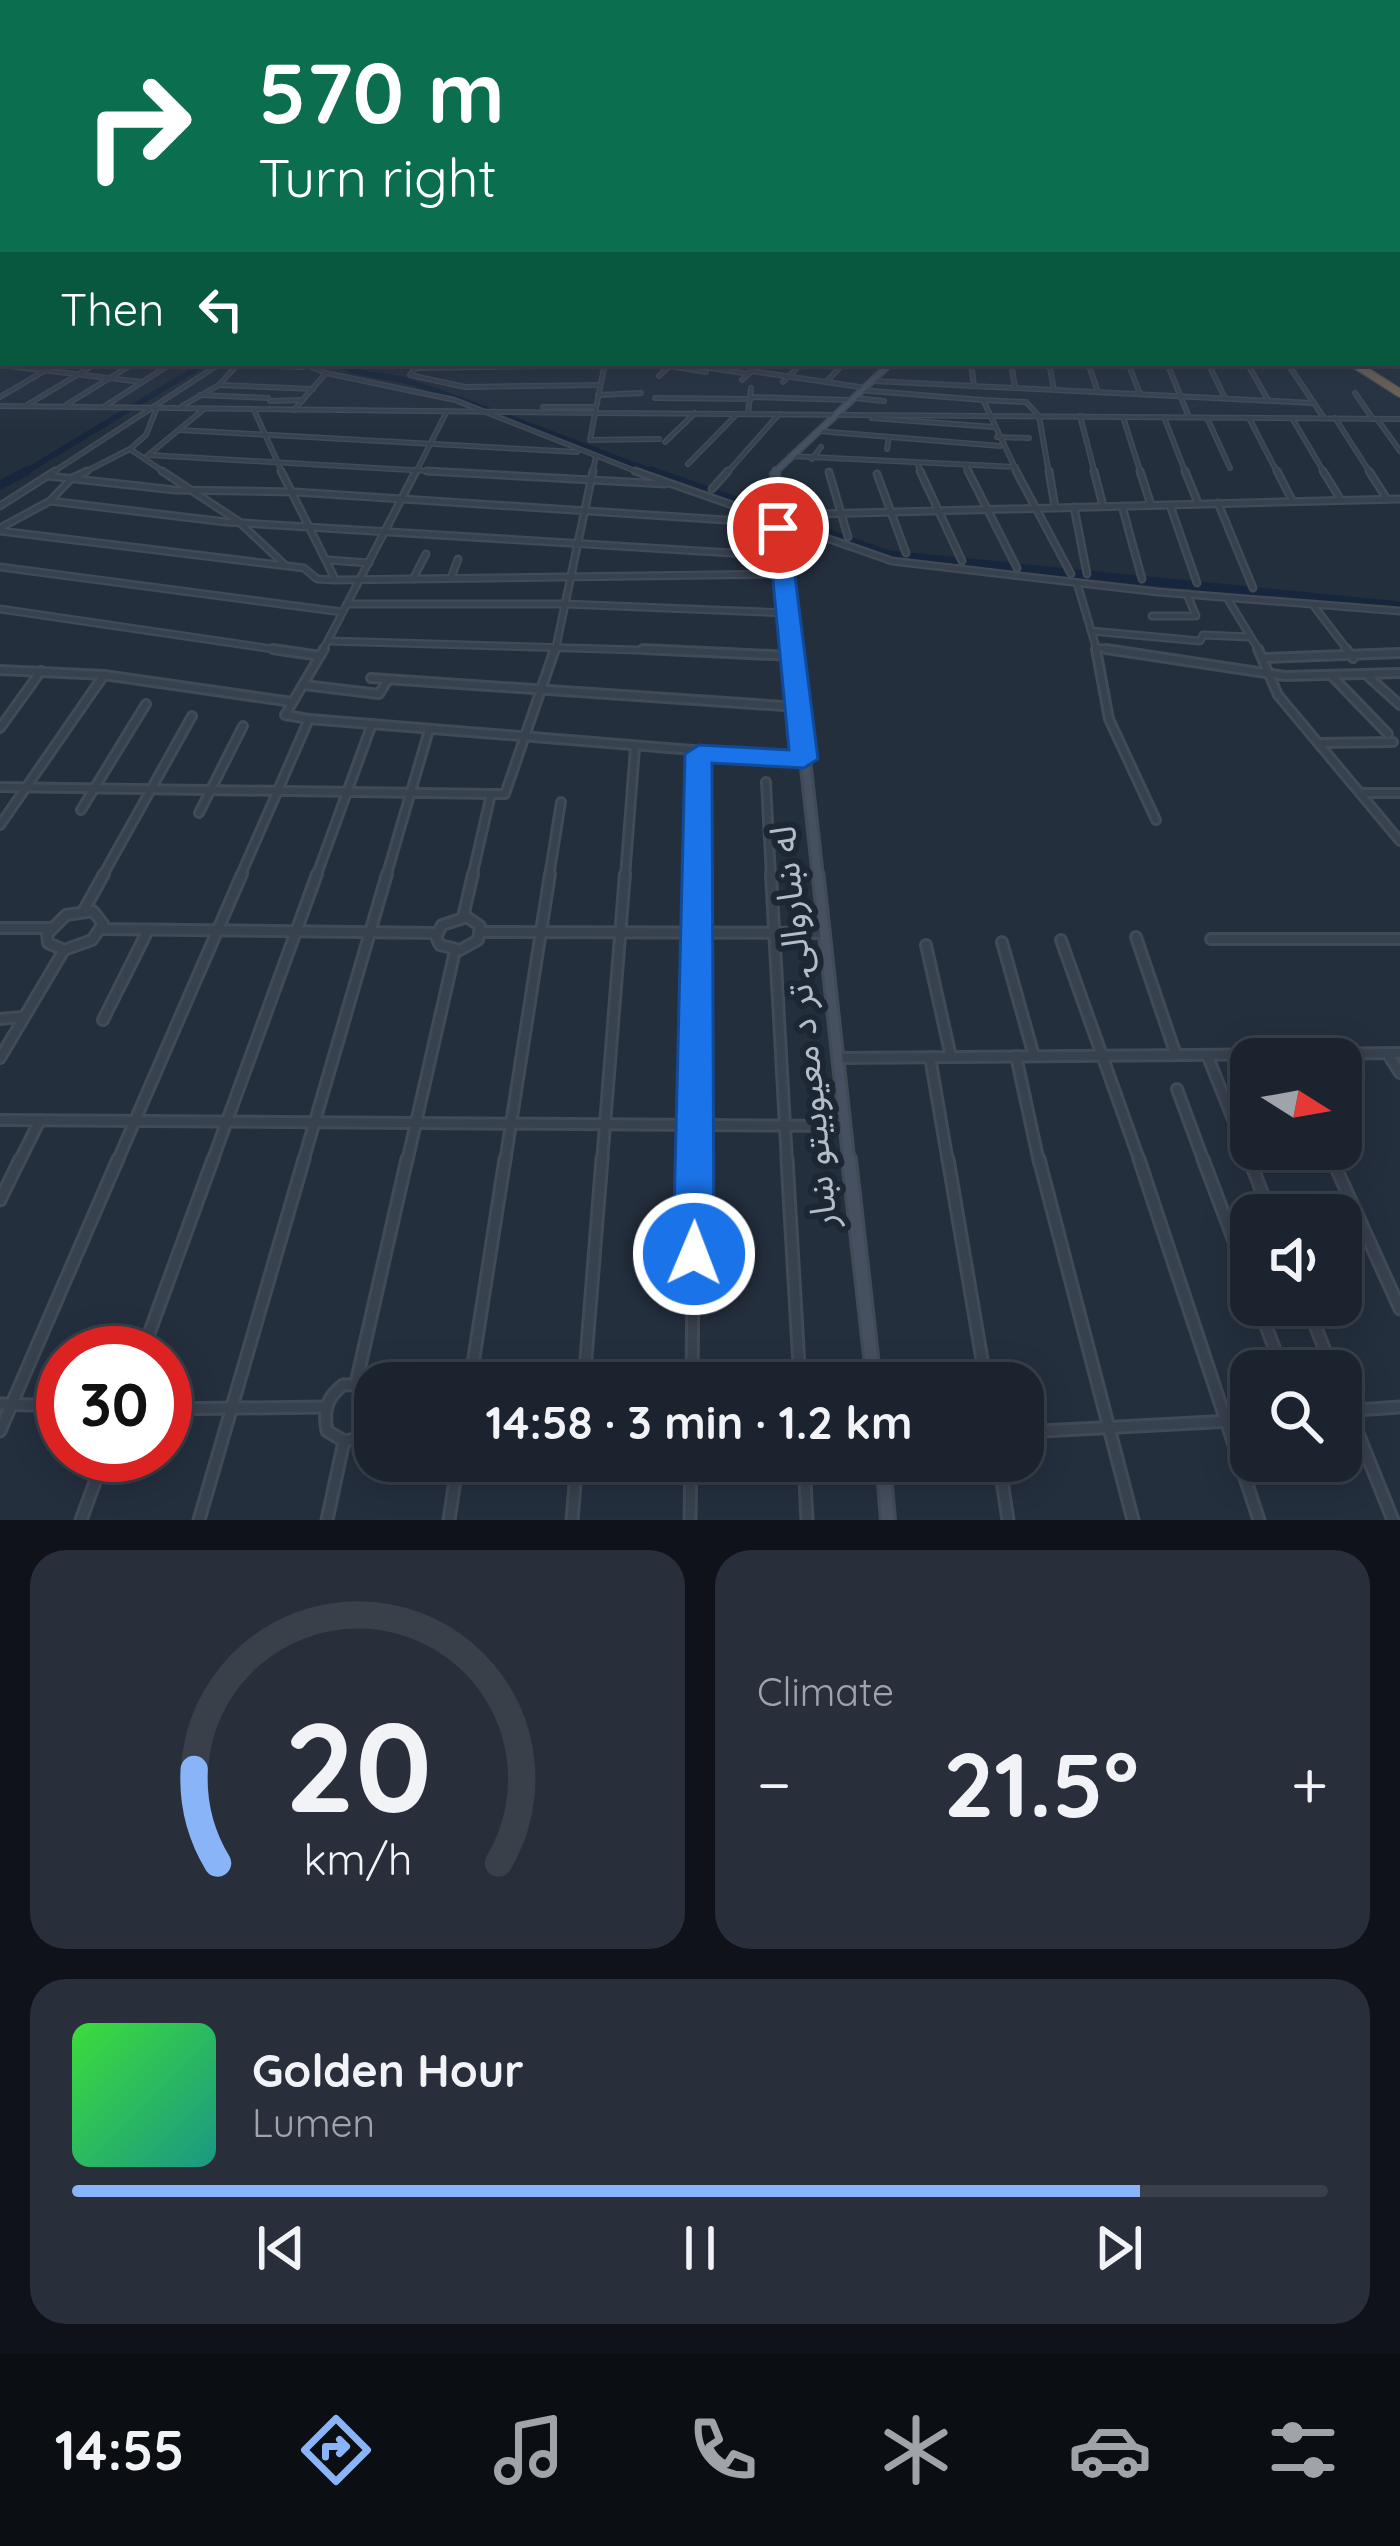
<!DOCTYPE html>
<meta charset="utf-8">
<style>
body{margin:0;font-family:Quicksand,"Noto Sans Arabic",sans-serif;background:#282f3a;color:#f1f3f6;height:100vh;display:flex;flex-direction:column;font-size:45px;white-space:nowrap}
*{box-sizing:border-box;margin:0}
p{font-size:39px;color:#a0a4aa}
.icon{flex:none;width:66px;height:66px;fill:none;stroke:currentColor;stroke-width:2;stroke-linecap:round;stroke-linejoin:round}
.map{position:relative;height:1520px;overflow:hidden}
.panel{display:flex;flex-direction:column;gap:30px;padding:30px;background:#0f1319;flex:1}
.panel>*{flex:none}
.top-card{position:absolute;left:0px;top:0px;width:1401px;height:366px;box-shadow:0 6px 30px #0003,0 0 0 3px #39404a;background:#0b6e4f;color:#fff;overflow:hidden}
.needle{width:78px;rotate:101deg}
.tools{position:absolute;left:1230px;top:1038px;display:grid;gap:24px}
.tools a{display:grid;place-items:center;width:132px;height:132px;border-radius:24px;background:#1b232e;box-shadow:0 6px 30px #0003,0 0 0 3px #39404a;font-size:60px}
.speed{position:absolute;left:36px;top:1326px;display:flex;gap:24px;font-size:60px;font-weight:700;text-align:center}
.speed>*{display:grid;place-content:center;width:156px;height:156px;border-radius:50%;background:#1b232e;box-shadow:0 6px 30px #0003,0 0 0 3px #39404a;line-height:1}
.speed .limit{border:18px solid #d22;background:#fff;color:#111}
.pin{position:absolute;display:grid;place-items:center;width:102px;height:102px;color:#fff;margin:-51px;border:6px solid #fff;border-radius:50%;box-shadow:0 3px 12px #0007}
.me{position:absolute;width:132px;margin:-66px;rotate:1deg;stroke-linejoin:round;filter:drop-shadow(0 0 9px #0008)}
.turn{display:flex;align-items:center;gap:42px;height:252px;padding:0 60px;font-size:54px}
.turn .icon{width:156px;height:156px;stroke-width:2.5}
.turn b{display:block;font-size:84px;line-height:102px}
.then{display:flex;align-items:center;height:114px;padding:0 60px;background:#0003;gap:24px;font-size:45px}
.big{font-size:90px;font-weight:800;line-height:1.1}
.panel .tile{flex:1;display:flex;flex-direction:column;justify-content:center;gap:18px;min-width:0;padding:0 42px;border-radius:36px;background:#282f3a}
.panel .dial{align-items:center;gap:0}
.dial svg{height:312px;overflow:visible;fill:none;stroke:#39404a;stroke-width:7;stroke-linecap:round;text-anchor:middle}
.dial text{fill:#f1f3f6;stroke:none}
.song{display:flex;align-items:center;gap:36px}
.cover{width:144px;height:144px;border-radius:18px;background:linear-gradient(135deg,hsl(120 70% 55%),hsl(170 70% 35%))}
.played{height:12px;border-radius:6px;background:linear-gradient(90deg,#8ab4f8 85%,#39404a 85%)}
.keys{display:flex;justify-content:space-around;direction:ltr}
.heat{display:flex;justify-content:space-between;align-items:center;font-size:66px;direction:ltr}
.panel .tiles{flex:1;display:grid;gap:30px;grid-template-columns:1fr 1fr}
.tile:last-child{grid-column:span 2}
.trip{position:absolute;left:354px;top:1362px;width:690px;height:120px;border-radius:36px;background:#1b232e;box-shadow:0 6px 30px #0003,0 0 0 3px #39404a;font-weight:800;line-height:120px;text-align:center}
.tab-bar{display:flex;height:192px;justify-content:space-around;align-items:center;background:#0b0e12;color:#a0a4aa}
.tab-bar .icon{width:84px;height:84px}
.tab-bar .active{color:#8ab4f8}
.tab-bar b{font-size:54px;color:#f1f3f6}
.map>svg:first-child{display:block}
</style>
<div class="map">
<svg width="1400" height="1520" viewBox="0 0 1400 1520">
<rect width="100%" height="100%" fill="#242f3e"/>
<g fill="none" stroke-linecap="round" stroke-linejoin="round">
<polyline stroke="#17263c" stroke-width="4.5" points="0,239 3,235"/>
<g stroke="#17263c" stroke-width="6">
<path d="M 338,363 C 358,377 387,374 410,382 C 494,411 576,444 659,474"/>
<polyline points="22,474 205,363"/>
</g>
<g stroke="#17263c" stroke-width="9">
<polyline points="651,471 889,555 1400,606"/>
<polyline points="0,485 27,471"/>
</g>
<defs>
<g id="street-far4">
<polyline points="195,363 303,367"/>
<polyline points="302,363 326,373 455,400 643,474"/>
<polyline points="420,363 410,375 465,387 600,385"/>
<polyline points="605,363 595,413 1400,419"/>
<polyline points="971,363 974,386"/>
<polyline points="1011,363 1015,388"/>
<polyline points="1049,363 1054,390"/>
<polyline points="1088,363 1098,392"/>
<polyline points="1128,363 1140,394"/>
<polyline points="1167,363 1189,417"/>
<polyline points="1208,363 1225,398"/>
<polyline points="1247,363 1268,400"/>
<polyline points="1287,363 1324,418"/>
<polyline points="0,365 142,382"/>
<polyline points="670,366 706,372"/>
<polyline points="416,368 604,365"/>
<polyline points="710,368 749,374"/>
<polyline points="751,371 860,387"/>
<polyline points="659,376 671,365"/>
<polyline points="742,380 760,363"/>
<polyline points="874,381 1313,403"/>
<polyline points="783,382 802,363"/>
<polyline points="826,382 844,363"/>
<polyline points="219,385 313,389"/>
<polyline points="859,390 983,400 1018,474"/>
<polyline points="1355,393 1373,419"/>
<polyline points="200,395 268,398"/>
<polyline points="598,395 641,393"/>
<polyline points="0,397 58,363"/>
<polyline points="751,397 848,400"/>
<polyline points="655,398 751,399"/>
<polyline points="854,398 884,401"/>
<polyline points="982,400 1026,402 1039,416 1049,474"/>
<polyline points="270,401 302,400"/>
<polyline points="27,405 97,363"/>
<polyline points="66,405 134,363"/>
<polyline points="0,406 595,413 590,440 659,439"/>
<polyline points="105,406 172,363"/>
<polyline points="182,406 219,385 238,364"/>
<polyline points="543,407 596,407"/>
<polyline points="156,410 146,435 130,449 167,474"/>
<polyline points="254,410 283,474"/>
<polyline points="294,410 326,373"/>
<polyline points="748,414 751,388"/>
<polyline points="1080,416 1095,474"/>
<polyline points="1123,417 1141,474"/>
<polyline points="1164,417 1186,474"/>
<polyline points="872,418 994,427"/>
<polyline points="1207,418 1230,468"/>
<polyline points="1249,418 1278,474"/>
<polyline points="1292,418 1325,474"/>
<polyline points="1335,418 1371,474"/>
<polyline points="1377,419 1400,451"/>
<polyline points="180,430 577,452"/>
<polyline points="818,431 1000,446"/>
<polyline points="997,437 1029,438"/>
<polyline points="665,442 695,413"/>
<polyline points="887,449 889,437"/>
<polyline points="149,455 480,474"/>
<polyline points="147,456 204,409"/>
<polyline points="790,456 1016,467"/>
<polyline points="812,459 821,447"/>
<polyline points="917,463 922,474"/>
<polyline points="688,464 737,414"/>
<polyline points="965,465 969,474"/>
<polyline points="50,474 221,363"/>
<polyline points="81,474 130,449"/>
<polyline points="415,474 447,411"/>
<polyline points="592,474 596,456"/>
<polyline points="726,474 779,414"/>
</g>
<g id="street-far3">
<polyline points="162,471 238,521 284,564"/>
<polyline points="281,471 335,579"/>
<polyline points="427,471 666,484"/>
<polyline points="635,471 892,561 1158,592 1400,611"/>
<polyline points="920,471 962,561"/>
<polyline points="968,471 1017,568"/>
<polyline points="1016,471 1071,574"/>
<polyline points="1049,471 1055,507"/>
<polyline points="1094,471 1103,506"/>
<polyline points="1140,471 1151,505"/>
<polyline points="1185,471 1198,503"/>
<polyline points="1277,471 1292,500"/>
<polyline points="1323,471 1341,500"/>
<polyline points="1369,471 1387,499"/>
<polyline points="829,472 848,537"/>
<polyline points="877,474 906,553"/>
<polyline points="48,476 175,490 295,492 741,521 778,528"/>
<polyline points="712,489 728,471"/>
<polyline points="50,501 72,478 87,471"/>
<polyline points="1218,503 1253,588"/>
<polyline points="1170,505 1197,583"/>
<polyline points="0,506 55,471"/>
<polyline points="1122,506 1142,579"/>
<polyline points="1074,507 1087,574"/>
<polyline points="779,515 1400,499"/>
<polyline points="0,528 50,501 226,522 782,556"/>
<polyline points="0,531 304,568 317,579 335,580 785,574"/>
<polyline points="328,560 369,563"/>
<polyline points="0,567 342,612"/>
<polyline points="451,578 458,559"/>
<polyline points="413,579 426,554"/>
<polyline points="1077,583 1096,647 1121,652"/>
<polyline points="1227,598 1260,652"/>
<polyline points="347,604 565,604 789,613"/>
<polyline points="1314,606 1349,652"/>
<polyline points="0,609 293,652"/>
<polyline points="1152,616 1196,616 1187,594"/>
<polyline points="1091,631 1200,641 1203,635 1250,637"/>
<polyline points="329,641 708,652"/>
<polyline points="1096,647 1097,652"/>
<polyline points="322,652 416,471"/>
<polyline points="555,652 593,471"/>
</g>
<g id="street-far2">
<polyline points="273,649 320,656"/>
<polyline points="643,649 793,656"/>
<polyline points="1096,649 1109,719 1156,820"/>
<polyline points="1106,649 1285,676 1400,673"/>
<polyline points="1258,649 1278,695 1400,841"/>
<polyline points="1346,649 1353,658"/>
<polyline points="1266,658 1400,653"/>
<polyline points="0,670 104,675 292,702"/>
<polyline points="1332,676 1388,734"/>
<polyline points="1369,677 1400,705"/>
<polyline points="371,678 799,707"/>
<polyline points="304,685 379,694 388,680"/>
<polyline points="309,719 804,759"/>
<polyline points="0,728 41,671"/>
<polyline points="1320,743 1393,742"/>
<polyline points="766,782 771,877"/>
<polyline points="0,787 491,794"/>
<polyline points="1362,793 1400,793"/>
<polyline points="81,810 146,704"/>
<polyline points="199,813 243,726"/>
<polyline points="0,825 104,675"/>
<polyline points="102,877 192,716"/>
<polyline points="240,877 309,719 285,715 324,649"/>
<polyline points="316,877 372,724"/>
<polyline points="386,877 429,730"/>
<polyline points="472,877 491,794 505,794 555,649"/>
<polyline points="549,877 561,802"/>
<polyline points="625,877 635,748"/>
<polyline points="698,877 699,754"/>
</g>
<g id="street-far1">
<polyline points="771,874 787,1162"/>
<polyline points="84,910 104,874"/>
<polygon points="93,911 103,924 92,940 64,950 48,943 47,934 66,915"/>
<polyline points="463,917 473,874"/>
<polygon points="467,917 480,926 478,940 460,950 440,945 436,937 442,925"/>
<polyline points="0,928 50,928"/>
<polyline points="102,929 436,933"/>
<polyline points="482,932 822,933"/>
<polyline points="1136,937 1176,1055"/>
<polyline points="1211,939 1400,939"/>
<polyline points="1061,940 1140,1162"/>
<polyline points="1002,942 1034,1056"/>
<polyline points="926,945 951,1057"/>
<polyline points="0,1019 22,1017"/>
<polyline points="103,1020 148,930"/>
<polyline points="1016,1056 1039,1162"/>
<polyline points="1389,1056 1400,1073"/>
<polyline points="930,1057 948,1162"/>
<polyline points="1208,1057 1250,1162"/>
<polyline points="0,1058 64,950"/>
<polyline points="840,1058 1400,1053"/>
<polyline points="1177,1089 1204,1162"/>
<polyline points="0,1120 844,1126"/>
<polyline points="1327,1149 1333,1162"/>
<polyline points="19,1162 40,1120"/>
<polyline points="117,1162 242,874"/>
<polyline points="212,1162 317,874"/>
<polyline points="303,1162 387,874"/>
<polyline points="407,1162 455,951"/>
<polyline points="505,1162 550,874"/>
<polyline points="602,1162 625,874"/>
<polyline points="694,1162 698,874"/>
</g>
<g id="street">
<polyline points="787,1159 800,1383"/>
<polyline points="948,1159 986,1383"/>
<polyline points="1039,1159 1133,1520"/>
<polyline points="1139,1159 1259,1520"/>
<polyline points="1203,1159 1251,1286"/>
<polyline points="1249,1159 1271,1215"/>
<polyline points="1332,1159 1400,1309"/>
<polyline points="0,1200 20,1159"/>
<polyline points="1258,1305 1283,1371"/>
<polyline points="1307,1305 1333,1371"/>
<polyline points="142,1353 213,1159"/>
<polyline points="357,1379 407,1159"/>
<polyline points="470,1383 505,1159"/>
<polyline points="584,1383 602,1159"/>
<polyline points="692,1383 694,1159"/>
<path d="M 375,1384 L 343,1385 C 327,1397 323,1411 327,1431 L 344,1441 L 360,1438 L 375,1426"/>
<polyline points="1341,1391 1393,1520"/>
<polyline points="0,1404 63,1406"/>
<polyline points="165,1409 325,1407"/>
<polyline points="1341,1411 1400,1407"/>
<polyline points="0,1431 118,1159"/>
<polyline points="1023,1432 1251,1420"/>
<polyline points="804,1461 807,1520"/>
<polyline points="999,1461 1008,1520"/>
<polyline points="81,1520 105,1455"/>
<polyline points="199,1520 304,1159"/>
<polyline points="327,1520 344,1441"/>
<polyline points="449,1520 458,1461"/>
<polyline points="572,1520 577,1461"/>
<polyline points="690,1520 691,1461"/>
</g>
<polyline id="secondary-far4" points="773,474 891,363"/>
<polyline id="secondary-far3" points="776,471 793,652"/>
<polyline id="secondary-far2" points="793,649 818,877"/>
<polyline id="secondary-far1" points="818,874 849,1162"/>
<g id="secondary">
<polyline points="849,1159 874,1383"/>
<polyline points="883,1461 888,1520"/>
</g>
<polyline id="highway" points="1353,363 1400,393"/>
</defs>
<use href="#street-far4" stroke="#414a57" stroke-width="6"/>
<use href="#street-far3" stroke="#414a57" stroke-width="9"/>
<use href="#street-far2" stroke="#414a57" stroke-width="12"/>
<use href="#street-far1" stroke="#414a57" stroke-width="14"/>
<use href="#street" stroke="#414a57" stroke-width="15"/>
<use href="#secondary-far4" stroke="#414a57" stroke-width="8"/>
<use href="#secondary-far3" stroke="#414a57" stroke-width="10"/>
<use href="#secondary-far2" stroke="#414a57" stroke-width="14"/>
<use href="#secondary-far1" stroke="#414a57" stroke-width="15"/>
<use href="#secondary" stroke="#414a57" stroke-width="18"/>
<use href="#highway" stroke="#434c59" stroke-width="10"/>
<use href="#street-far4" stroke="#38414e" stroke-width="3"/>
<use href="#street-far3" stroke="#38414e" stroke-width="4.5"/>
<use href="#street-far2" stroke="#38414e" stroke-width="6"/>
<use href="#street-far1" stroke="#38414e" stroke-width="8"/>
<use href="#street" stroke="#38414e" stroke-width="9"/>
<use href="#secondary-far4" stroke="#465061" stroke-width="4.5"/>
<use href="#secondary-far3" stroke="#465061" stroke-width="6"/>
<use href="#secondary-far2" stroke="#465061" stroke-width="8"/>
<use href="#secondary-far1" stroke="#465061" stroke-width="9"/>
<use href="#secondary" stroke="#465061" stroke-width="12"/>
<use href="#highway" stroke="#746855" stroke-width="8"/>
</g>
<linearGradient id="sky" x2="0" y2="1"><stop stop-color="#141a22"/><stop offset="0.51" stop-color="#3f4d63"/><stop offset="1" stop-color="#3f4d63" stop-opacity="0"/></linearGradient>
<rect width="1400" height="432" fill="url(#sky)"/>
<polygon fill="#1a73e8" stroke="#114b97" stroke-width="3" points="778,522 789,528 818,759 804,768 712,763 714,1254 708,1268 694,1274 679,1268 673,1254 685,754 699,745 789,750 768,528"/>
<g text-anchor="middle" stroke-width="12" stroke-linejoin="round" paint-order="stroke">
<g font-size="36" fill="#b4bcc9" stroke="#1d2633">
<text transform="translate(803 1027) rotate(-96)" y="13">له ښاروالۍ تر د معیوبیتو ښار</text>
</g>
</g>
</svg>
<div class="tools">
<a><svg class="needle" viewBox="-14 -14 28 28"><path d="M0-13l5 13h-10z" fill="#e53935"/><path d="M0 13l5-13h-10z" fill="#a0a4aa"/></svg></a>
<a><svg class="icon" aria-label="sound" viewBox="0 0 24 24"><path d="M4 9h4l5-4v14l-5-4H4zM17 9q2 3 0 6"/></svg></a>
<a><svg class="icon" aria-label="search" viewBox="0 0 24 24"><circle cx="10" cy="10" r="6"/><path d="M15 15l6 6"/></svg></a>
</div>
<div class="speed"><div class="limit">30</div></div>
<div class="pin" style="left:778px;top:528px;background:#d93025"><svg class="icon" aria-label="arrive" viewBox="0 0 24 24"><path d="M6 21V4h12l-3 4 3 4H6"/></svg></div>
<svg class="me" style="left:694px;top:1254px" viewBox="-20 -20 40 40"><circle r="17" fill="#1a73e8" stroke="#fff" stroke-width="3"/><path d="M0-11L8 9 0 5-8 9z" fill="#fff"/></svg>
<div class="trip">14:58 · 3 min · 1.2 km</div>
<div class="top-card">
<div class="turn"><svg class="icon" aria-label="right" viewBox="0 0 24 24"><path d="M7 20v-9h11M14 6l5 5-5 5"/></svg><div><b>570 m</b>Turn right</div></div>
<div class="then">Then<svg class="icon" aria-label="left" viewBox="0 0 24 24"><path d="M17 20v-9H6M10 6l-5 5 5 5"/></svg></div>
</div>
</div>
<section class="panel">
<div class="tiles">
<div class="tile dial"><svg viewBox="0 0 100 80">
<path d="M14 69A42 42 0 1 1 86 69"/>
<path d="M14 69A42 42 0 0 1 8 45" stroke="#8ab4f8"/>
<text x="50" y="56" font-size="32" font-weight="700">20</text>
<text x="50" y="72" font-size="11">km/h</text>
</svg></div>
<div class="tile"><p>Climate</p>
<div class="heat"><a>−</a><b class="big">21.5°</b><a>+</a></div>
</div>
<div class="tile">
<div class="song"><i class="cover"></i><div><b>Golden Hour</b><p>Lumen</p></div></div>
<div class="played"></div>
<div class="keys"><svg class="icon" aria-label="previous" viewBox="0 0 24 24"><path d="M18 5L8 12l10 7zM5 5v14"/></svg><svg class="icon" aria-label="pause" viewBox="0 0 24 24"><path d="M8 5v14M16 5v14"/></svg><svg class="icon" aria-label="next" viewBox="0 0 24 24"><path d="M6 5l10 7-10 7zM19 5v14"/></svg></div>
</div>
</div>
</section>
<nav class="tab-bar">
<b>14:55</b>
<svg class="icon active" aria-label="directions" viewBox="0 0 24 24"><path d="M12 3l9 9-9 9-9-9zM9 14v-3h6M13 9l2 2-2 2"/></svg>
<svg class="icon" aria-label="music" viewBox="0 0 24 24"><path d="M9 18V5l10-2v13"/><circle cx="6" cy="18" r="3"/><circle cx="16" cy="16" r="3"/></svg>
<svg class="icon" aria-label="phone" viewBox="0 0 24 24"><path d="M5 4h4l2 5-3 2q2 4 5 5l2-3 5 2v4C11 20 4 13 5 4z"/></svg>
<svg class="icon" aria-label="climate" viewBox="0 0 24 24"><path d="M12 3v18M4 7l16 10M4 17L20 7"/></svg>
<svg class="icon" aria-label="car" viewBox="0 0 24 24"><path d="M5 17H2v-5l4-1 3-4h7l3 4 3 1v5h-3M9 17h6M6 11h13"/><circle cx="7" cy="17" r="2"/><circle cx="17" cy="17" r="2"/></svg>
<svg class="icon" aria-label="filters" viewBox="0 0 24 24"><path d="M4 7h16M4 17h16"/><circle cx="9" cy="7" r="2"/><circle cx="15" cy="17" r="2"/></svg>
</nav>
